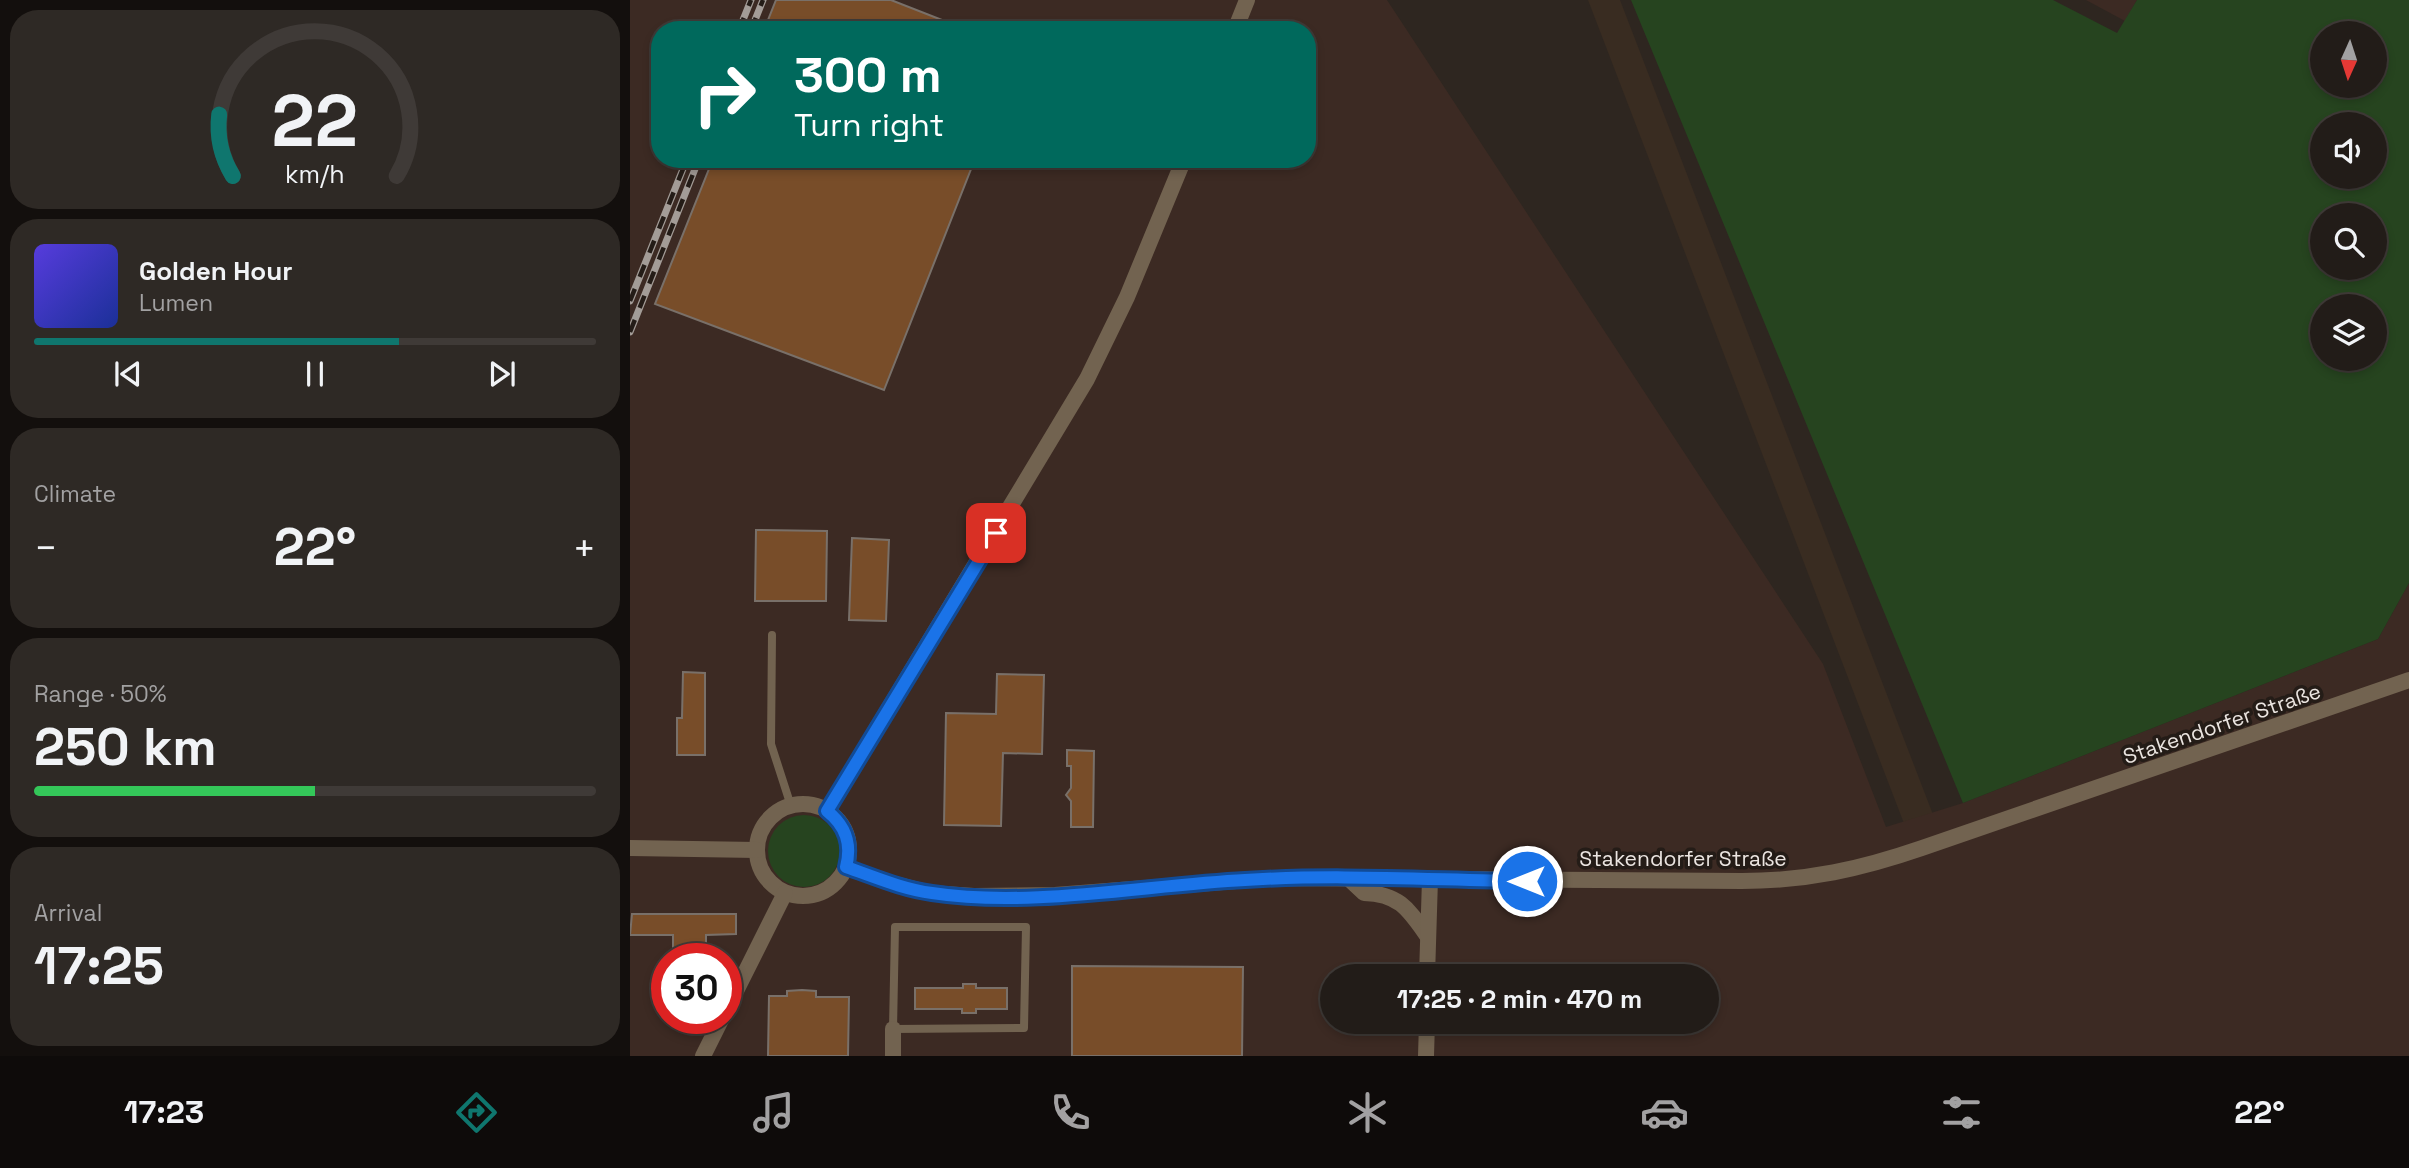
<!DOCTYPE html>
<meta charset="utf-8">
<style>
body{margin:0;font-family:"Space Grotesk",sans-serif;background:#2e2925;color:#f1f3f6;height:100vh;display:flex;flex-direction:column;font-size:26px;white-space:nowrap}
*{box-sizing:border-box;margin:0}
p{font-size:23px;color:#a2a1a2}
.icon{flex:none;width:38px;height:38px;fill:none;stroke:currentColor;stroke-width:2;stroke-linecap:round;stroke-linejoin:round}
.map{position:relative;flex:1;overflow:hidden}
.side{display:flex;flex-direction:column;gap:10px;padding:10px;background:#130f0d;width:630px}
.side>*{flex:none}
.hud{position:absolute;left:21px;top:21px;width:665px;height:147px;border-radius:28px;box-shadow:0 4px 10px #0003,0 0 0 2px #3f3a37;background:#00695c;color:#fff;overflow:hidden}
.needle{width:46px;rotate:183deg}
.buttons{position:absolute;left:1680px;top:21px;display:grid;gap:14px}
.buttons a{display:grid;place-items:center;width:77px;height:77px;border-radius:50%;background:#221c18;box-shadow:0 4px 10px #0003,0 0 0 2px #3f3a37;font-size:35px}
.speed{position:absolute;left:21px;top:943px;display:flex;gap:14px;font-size:35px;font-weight:700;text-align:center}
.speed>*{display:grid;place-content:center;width:91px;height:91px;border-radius:50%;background:#221c18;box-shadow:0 4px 10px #0003,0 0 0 2px #3f3a37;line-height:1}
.speed .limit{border:10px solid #d22;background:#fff;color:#111}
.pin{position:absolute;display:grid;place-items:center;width:60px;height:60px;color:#fff;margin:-30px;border-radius:14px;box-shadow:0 4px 10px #0006}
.me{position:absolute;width:77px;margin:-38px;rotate:270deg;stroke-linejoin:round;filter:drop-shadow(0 0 5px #0008)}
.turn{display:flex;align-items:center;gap:24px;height:147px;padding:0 28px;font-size:32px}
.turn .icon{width:91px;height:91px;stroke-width:2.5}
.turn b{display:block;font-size:49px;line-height:60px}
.big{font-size:52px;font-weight:700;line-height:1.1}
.side .widget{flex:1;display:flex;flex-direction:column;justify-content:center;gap:10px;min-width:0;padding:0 24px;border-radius:28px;background:#2e2925}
.side .dial{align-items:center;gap:0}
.dial svg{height:182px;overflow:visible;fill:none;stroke:#3f3a37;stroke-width:7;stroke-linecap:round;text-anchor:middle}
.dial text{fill:#f1f3f6;stroke:none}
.song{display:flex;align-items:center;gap:21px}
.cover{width:84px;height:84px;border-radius:10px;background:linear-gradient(135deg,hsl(250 70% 55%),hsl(230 70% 35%))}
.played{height:7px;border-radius:4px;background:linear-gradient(90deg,#0f766e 65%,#3f3a37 65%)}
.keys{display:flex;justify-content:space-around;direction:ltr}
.heat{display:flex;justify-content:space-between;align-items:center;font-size:38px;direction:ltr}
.charge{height:10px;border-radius:5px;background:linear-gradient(90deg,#34c759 50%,#3f3a37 0)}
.trip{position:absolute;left:690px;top:964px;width:399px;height:70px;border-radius:35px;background:#221c18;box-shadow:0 4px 10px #0003,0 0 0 2px #3f3a37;font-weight:700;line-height:70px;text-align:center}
.dock{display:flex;height:112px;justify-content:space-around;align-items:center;background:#0e0b0a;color:#a2a1a2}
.dock .icon{width:49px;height:49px}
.dock .current{color:#0f766e}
.dock b{font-size:32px;color:#f1f3f6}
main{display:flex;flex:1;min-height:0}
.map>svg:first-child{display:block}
</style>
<main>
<section class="side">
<div class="widget dial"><svg viewBox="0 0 100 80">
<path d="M14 69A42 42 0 1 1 86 69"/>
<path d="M14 69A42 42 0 0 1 8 42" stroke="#0f766e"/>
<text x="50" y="56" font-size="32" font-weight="700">22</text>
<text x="50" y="72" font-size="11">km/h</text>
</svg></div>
<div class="widget">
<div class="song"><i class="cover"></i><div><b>Golden Hour</b><p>Lumen</p></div></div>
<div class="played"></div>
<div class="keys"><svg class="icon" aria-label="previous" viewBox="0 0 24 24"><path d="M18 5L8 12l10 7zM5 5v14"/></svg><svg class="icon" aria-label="pause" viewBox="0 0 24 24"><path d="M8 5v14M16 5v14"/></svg><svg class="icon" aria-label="next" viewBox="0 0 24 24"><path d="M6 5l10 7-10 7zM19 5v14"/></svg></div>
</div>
<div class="widget"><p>Climate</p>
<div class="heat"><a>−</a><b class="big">22°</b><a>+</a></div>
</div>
<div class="widget"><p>Range · 50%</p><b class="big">250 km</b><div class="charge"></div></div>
<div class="widget"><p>Arrival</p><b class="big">17:25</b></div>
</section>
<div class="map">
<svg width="1779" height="1056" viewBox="0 0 1779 1056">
<rect width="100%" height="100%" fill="#2e2620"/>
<polygon fill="#392c21" points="958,0 990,0 1327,877 1298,886"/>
<g fill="#3c2a23" fill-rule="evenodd">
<path d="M 0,0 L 757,0 L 1193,664 L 1256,827 L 1333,803 L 1748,639 L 1779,583 L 1779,1056 L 0,1056 ZM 30,30 L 677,30 L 677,159 L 30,159 ZM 37,959 L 96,959 L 96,1018 L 37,1018 ZM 702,976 L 1076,976 L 1076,1022 L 702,1022 Z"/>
<polygon points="1456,0 1507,0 1495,21"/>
</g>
<g fill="#26441f" fill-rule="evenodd">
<path d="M 1001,0 L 1423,0 L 1487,33 L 1507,0 L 1779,0 L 1779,583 L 1748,639 L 1333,803 ZM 1692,33 L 1745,33 L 1745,86 L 1692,86 ZM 1692,124 L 1745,124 L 1745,177 L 1692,177 ZM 1692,215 L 1745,215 L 1745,268 L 1692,268 ZM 1692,306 L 1745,306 L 1745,359 L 1692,359 Z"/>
<circle cx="174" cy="851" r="36"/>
</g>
<g fill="#784d29" stroke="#797069" stroke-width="2">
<polygon points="146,0 261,0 335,29 134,30"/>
<polygon points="83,159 345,159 254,390 25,304"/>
<polygon points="126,530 197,531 196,601 125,601"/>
<polygon points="222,538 259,540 256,621 219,620"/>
<polygon points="53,672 75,673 75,755 47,755 47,718 52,718"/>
<polygon points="367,674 414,675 412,754 373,753 371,826 314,825 316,713 366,714"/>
<polygon points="437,750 464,751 463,827 441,827 441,801 436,795 441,788 441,766 437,766"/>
<polygon points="2,914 106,914 106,934 76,935 76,959 43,959 43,935 0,935"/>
<polygon points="442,966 613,967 612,1056 442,1056"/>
<polygon points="333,984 346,984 346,988 377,988 377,1009 346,1009 346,1013 332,1013 332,1009 285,1009 285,988 333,988"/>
<polygon points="172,990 186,991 186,997 219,997 218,1056 138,1056 139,996 157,996 157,991"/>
</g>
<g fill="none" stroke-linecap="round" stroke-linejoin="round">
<g stroke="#726350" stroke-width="8">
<polyline points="142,635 141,744 161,806"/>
<polygon points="265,927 396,927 394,1028 263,1029"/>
</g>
<g stroke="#726350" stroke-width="16">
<polyline points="605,30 617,0"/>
<circle cx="173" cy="850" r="46"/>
<polyline points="197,811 457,379 497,297 554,159"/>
<polyline points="0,848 127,850"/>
<path d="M 216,867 L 261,883 L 300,893 L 344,896 L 425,895 L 645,878 L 1112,881 C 1177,881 1231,869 1292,848 L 1779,680"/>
<path d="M 718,878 L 734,893 C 770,894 779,910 798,937"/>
<polyline points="797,976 800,879"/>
<polyline points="96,1011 155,893"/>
<polyline points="73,1056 92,1018"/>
<polyline points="263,1056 263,1029"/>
<polyline points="796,1056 797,1022"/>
</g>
<defs>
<g id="rail">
<polyline points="109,30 121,0"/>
<polyline points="121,30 133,0"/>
<polyline points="0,301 57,159"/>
<polyline points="0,332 69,159"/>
</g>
</defs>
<use href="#rail" stroke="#a39c97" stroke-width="7"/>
<use href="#rail" stroke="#241c17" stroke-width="4.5" stroke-dasharray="13" stroke-linecap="butt"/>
</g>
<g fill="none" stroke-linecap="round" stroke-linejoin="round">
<defs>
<path id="route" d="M 366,533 L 197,811 C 216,826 222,844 216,867 C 245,877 272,889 302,893 C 400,908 516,885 615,880 C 709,874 803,880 897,881"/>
</defs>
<use href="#route" stroke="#114b97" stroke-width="18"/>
<use href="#route" stroke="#1a73e8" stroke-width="12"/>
</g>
<g text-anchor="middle" stroke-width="7" stroke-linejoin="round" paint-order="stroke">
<g font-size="21" fill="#ebe5e1" stroke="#241c17">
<text transform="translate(1592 724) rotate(-19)" y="7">Stakendorfer Straße</text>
<text x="1053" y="866">Stakendorfer Straße</text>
</g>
</g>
</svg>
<div class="buttons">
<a><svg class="needle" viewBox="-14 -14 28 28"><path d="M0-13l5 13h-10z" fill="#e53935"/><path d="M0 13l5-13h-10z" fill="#a2a1a2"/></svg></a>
<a><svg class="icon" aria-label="sound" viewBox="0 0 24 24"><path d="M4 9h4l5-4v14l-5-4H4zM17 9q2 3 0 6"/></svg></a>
<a><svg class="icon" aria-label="search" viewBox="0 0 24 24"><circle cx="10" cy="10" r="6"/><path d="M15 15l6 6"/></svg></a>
<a><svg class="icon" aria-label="layers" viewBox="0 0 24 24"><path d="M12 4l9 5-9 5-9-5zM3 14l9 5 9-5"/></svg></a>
</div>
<div class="speed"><div class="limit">30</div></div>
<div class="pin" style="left:366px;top:533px;background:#d93025"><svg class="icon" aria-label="arrive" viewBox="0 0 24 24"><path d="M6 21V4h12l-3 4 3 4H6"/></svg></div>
<svg class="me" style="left:897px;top:881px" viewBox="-20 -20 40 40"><circle r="17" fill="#1a73e8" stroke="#fff" stroke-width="3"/><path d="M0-11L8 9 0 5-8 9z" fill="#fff"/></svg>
<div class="trip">17:25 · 2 min · 470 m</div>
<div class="hud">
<div class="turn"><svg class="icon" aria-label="right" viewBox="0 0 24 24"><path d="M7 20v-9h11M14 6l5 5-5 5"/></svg><div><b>300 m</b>Turn right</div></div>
</div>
</div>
</main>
<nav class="dock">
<b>17:23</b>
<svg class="icon current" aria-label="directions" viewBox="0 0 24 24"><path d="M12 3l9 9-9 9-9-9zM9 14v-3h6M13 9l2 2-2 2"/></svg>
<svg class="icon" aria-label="music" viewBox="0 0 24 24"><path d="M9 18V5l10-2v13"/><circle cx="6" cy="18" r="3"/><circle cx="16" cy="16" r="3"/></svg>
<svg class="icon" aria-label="phone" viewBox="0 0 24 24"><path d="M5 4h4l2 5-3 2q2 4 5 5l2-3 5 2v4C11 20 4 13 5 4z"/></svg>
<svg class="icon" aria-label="climate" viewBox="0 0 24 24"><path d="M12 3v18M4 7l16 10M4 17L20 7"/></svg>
<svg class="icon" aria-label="car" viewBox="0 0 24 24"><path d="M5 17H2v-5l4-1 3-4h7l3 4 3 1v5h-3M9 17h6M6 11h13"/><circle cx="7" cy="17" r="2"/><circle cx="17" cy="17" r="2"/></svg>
<svg class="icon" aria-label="filters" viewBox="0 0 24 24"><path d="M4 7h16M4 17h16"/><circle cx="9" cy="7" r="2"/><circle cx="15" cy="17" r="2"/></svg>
<b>22°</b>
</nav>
